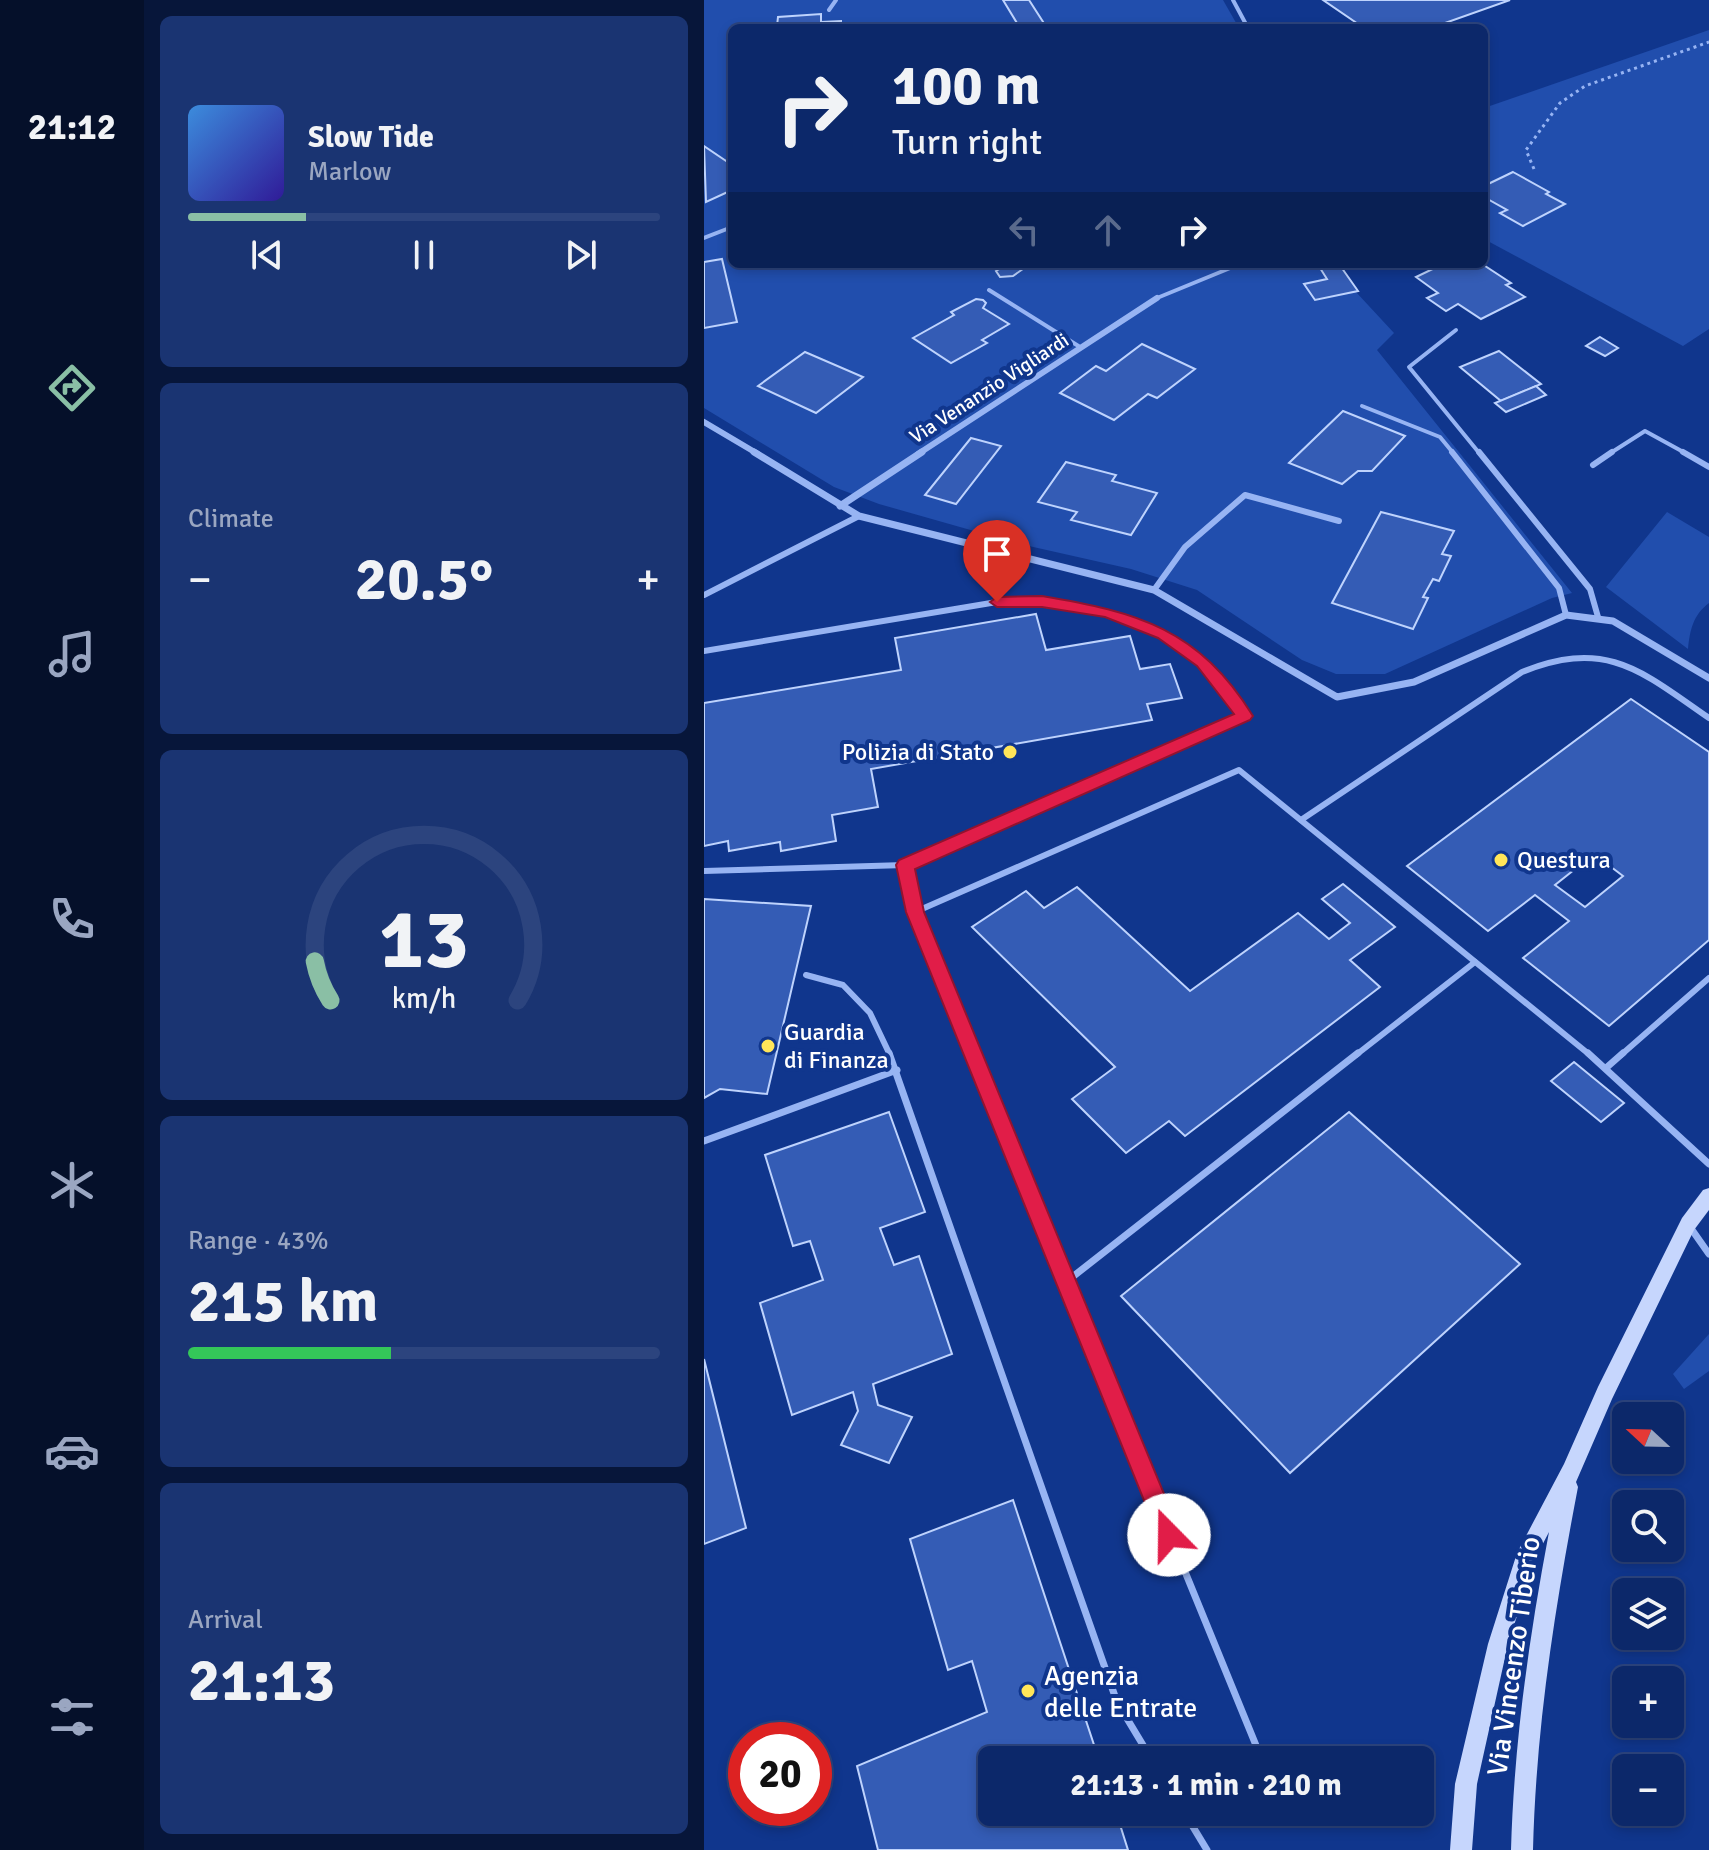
<!DOCTYPE html>
<meta charset="utf-8">
<style>
body{margin:0;font-family:Signika,sans-serif;background:#1a3472;color:#f1f3f6;height:100vh;display:flex;flex-direction:column;font-size:30px;white-space:nowrap}
*{box-sizing:border-box;margin:0}
p{font-size:26px;color:#9aa6c1}
.icon{flex:none;width:44px;height:44px;fill:none;stroke:currentColor;stroke-width:2;stroke-linecap:round;stroke-linejoin:round}
.map{position:relative;flex:1;overflow:hidden}
.details{display:flex;flex-direction:column;gap:16px;padding:16px;background:#07163a;width:560px}
.details>*{flex:none}
.hud{position:absolute;left:24px;top:24px;width:760px;height:244px;border-radius:12px;box-shadow:0 4px 12px #0003,0 0 0 2px #2c447e;background:#0c286a;color:#f1f3f6;overflow:hidden}
.needle{width:52px;rotate:292deg}
.controls{position:absolute;left:908px;top:1402px;display:grid;gap:16px}
.controls a{display:grid;place-items:center;width:72px;height:72px;border-radius:12px;background:#0c286a;box-shadow:0 4px 12px #0003,0 0 0 2px #2c447e;font-size:40px}
.speed{position:absolute;left:24px;top:1722px;display:flex;gap:16px;font-size:40px;font-weight:700;text-align:center}
.speed>*{display:grid;place-content:center;width:104px;height:104px;border-radius:50%;background:#0c286a;box-shadow:0 4px 12px #0003,0 0 0 2px #2c447e;line-height:1}
.speed .limit{border:12px solid #d22;background:#fff;color:#111}
.pin{position:absolute;display:grid;place-items:center;width:68px;height:68px;color:#fff;margin:-82px -34px;border-radius:50% 50% 50% 0;rotate:-45deg;box-shadow:0 0 8px #0007}
.pin .icon{rotate:45deg}
.me{position:absolute;width:88px;margin:-44px;rotate:338deg;stroke-linejoin:round;filter:drop-shadow(0 0 6px #0008)}
.turn{display:flex;align-items:center;gap:28px;height:168px;padding:0 32px;font-size:36px}
.turn .icon{width:104px;height:104px;stroke-width:2.5}
.turn b{display:block;font-size:56px;line-height:68px}
.lanes{display:flex;align-items:center;height:76px;padding:0 32px;background:#0003;justify-content:center;gap:40px;direction:ltr}
.lanes .off{opacity:.35}
.big{font-size:60px;font-weight:800;line-height:1.1}
.details .tile{flex:1;display:flex;flex-direction:column;justify-content:center;gap:12px;min-width:0;padding:0 28px;border-radius:12px;background:#1a3472}
.details .dial{align-items:center;gap:0}
.dial svg{height:208px;overflow:visible;fill:none;stroke:#2c447e;stroke-width:7;stroke-linecap:round;text-anchor:middle}
.dial text{fill:#f1f3f6;stroke:none}
.song{display:flex;align-items:center;gap:24px}
.cover{width:96px;height:96px;border-radius:12px;background:linear-gradient(135deg,hsl(210 70% 55%),hsl(250 70% 35%))}
.played{height:8px;border-radius:4px;background:linear-gradient(90deg,#8abfa5 25%,#2c447e 25%)}
.keys{display:flex;justify-content:space-around;direction:ltr}
.heat{display:flex;justify-content:space-between;align-items:center;font-size:44px;direction:ltr}
.charge{height:12px;border-radius:6px;background:linear-gradient(90deg,#34c759 43%,#2c447e 0)}
.trip{position:absolute;left:274px;top:1746px;width:456px;height:80px;border-radius:12px;background:#0c286a;box-shadow:0 4px 12px #0003,0 0 0 2px #2c447e;font-weight:800;line-height:80px;text-align:center}
main{display:flex;flex:1;min-height:0}
.menu{display:flex;flex-direction:column;width:144px;justify-content:space-around;align-items:center;background:#05102a;color:#9aa6c1}
.menu .icon{width:56px;height:56px}
.menu .selected{color:#8abfa5}
.menu b{font-size:36px;color:#f1f3f6}
.map>svg:first-child{display:block}
</style>
<main>
<nav class="menu">
<b>21:12</b>
<svg class="icon selected" aria-label="directions" viewBox="0 0 24 24"><path d="M12 3l9 9-9 9-9-9zM9 14v-3h6M13 9l2 2-2 2"/></svg>
<svg class="icon" aria-label="music" viewBox="0 0 24 24"><path d="M9 18V5l10-2v13"/><circle cx="6" cy="18" r="3"/><circle cx="16" cy="16" r="3"/></svg>
<svg class="icon" aria-label="phone" viewBox="0 0 24 24"><path d="M5 4h4l2 5-3 2q2 4 5 5l2-3 5 2v4C11 20 4 13 5 4z"/></svg>
<svg class="icon" aria-label="climate" viewBox="0 0 24 24"><path d="M12 3v18M4 7l16 10M4 17L20 7"/></svg>
<svg class="icon" aria-label="car" viewBox="0 0 24 24"><path d="M5 17H2v-5l4-1 3-4h7l3 4 3 1v5h-3M9 17h6M6 11h13"/><circle cx="7" cy="17" r="2"/><circle cx="17" cy="17" r="2"/></svg>
<svg class="icon" aria-label="filters" viewBox="0 0 24 24"><path d="M4 7h16M4 17h16"/><circle cx="9" cy="7" r="2"/><circle cx="15" cy="17" r="2"/></svg>
</nav>
<section class="details">
<div class="tile">
<div class="song"><i class="cover"></i><div><b>Slow Tide</b><p>Marlow</p></div></div>
<div class="played"></div>
<div class="keys"><svg class="icon" aria-label="previous" viewBox="0 0 24 24"><path d="M18 5L8 12l10 7zM5 5v14"/></svg><svg class="icon" aria-label="pause" viewBox="0 0 24 24"><path d="M8 5v14M16 5v14"/></svg><svg class="icon" aria-label="next" viewBox="0 0 24 24"><path d="M6 5l10 7-10 7zM19 5v14"/></svg></div>
</div>
<div class="tile"><p>Climate</p>
<div class="heat"><a>−</a><b class="big">20.5°</b><a>+</a></div>
</div>
<div class="tile dial"><svg viewBox="0 0 100 80">
<path d="M14 69A42 42 0 1 1 86 69"/>
<path d="M14 69A42 42 0 0 1 8 54" stroke="#8abfa5"/>
<text x="50" y="56" font-size="32" font-weight="700">13</text>
<text x="50" y="72" font-size="11">km/h</text>
</svg></div>
<div class="tile"><p>Range · 43%</p><b class="big">215 km</b><div class="charge"></div></div>
<div class="tile"><p>Arrival</p><b class="big">21:13</b></div>
</section>
<div class="map">
<svg width="1005" height="1850" viewBox="0 0 1005 1850">
<rect width="100%" height="100%" fill="#10368d"/>
<g fill="#214ead">
<polygon points="0,0 519,0 535,28 28,28 28,264 626,264 690,333 673,350 868,593 848,598 681,674 632,674 598,660 493,590 427,569 316,544 175,504 130,487 0,408"/>
<polygon points="1005,30 1005,329 979,346 780,239 780,108"/>
<path d="M 963,512 L 1005,537 L 1005,603 C 989,615 986,630 984,649 L 902,587 Z"/>
<polygon points="1005,1334 1005,1371 980,1389 969,1374"/>
</g>
<g fill="#345cb5" stroke="#bed3fd" stroke-width="2" fill-rule="evenodd">
<polygon points="299,0 325,0 343,28 316,28"/>
<polygon points="619,0 806,0 727,28 660,28"/>
<polygon points="117,14 117,22 137,21 137,28 61,28 73,26 74,17"/>
<polygon points="0,146 28,165 28,190 2,202"/>
<polygon points="809,172 845,192 842,194 861,204 819,226 796,213 803,210 780,197 780,186"/>
<polygon points="18,259 33,322 0,328 0,262"/>
<polygon points="294,264 326,264 309,276 296,277 292,271 299,267"/>
<polygon points="635,264 654,291 611,300 600,284 623,279 616,268"/>
<polygon points="739,264 778,264 807,283 802,285 821,297 777,319 754,304 742,311 723,298 734,293 712,277"/>
<polygon points="272,299 279,300 282,303 279,308 305,324 278,340 283,343 247,363 209,338 250,315 247,312"/>
<polygon points="896,337 914,348 901,356 882,346"/>
<polygon points="438,344 491,369 453,398 444,394 410,420 356,393 392,366 402,371"/>
<polygon points="795,351 837,384 797,401 756,367"/>
<polygon points="101,352 159,377 112,413 54,386"/>
<polygon points="832,386 842,395 802,412 791,403"/>
<polygon points="639,411 701,436 668,471 654,471 638,484 585,463"/>
<polygon points="267,438 297,446 252,504 221,495"/>
<polygon points="362,462 412,475 408,481 453,493 427,535 367,520 373,512 334,502"/>
<polygon points="677,512 750,531 738,554 747,556 735,581 729,579 719,597 724,598 709,629 628,603"/>
<polygon points="332,614 342,650 426,636 436,669 466,664 478,698 443,704 448,720 167,769 174,807 128,815 132,841 77,851 76,842 25,851 24,841 0,846 0,703 197,670 191,638"/>
<path d="M 927,699 L 1005,752 L 1005,940 L 905,1026 L 819,958 L 865,921 L 831,895 L 784,931 L 703,866 ZM 890,854 L 919,876 L 881,907 L 851,885 Z"/>
<polygon points="639,884 691,927 646,960 676,987 481,1136 465,1121 422,1153 368,1099 411,1067 268,927 322,891 340,908 373,887 486,991 594,913 625,939 646,923 618,899"/>
<polygon points="0,899 107,906 63,1094 16,1089 0,1098"/>
<polygon points="870,1062 920,1103 897,1122 847,1081"/>
<polygon points="185,1112 221,1212 176,1228 190,1265 215,1256 248,1354 169,1384 174,1405 208,1417 185,1463 137,1445 154,1411 149,1392 88,1415 56,1303 119,1280 106,1241 89,1246 61,1155"/>
<polygon points="645,1112 816,1264 586,1473 417,1296"/>
<polygon points="0,1359 42,1528 0,1544"/>
<polygon points="309,1500 395,1760 288,1760 288,1812 412,1812 424,1850 174,1850 153,1766 283,1712 268,1661 244,1670 206,1539"/>
</g>
<g fill="none" stroke-linecap="round" stroke-linejoin="round">
<polyline stroke="#97b4f3" stroke-width="3" stroke-dasharray="3 4" stroke-linecap="butt" points="830,169 822,150 856,103 881,86 1005,42"/>
<g stroke="#97b4f3" stroke-width="4">
<polyline points="529,0 544,28"/>
<polyline points="125,10 132,0"/>
<polyline points="0,238 28,227"/>
<polyline points="285,290 376,347"/>
<polyline points="453,298 536,264"/>
<polyline points="752,330 705,367 776,454"/>
<polyline points="658,406 736,437 750,454"/>
<polyline points="905,454 941,431 983,454"/>
</g>
<g stroke="#97b4f3" stroke-width="6">
<polyline points="748,452 855,588 862,615"/>
<polyline points="775,452 886,589 894,617"/>
<polyline points="979,452 1005,467"/>
<polyline points="889,465 908,452"/>
<polyline points="450,590 481,547 541,495 635,521"/>
<polyline points="0,595 155,516"/>
<polyline points="0,651 293,602 375,607 429,620 478,645 505,668 540,716 201,865 0,871"/>
<path d="M 597,820 L 818,672 C 903,638 937,671 1005,718"/>
<polyline points="201,865 211,912"/>
<polyline points="102,975 139,985 166,1013 186,1055"/>
<polyline points="270,1055 211,912 535,770 886,1055"/>
<polyline points="652,1055 771,962"/>
<polyline points="917,1055 1005,978"/>
</g>
<g stroke="#97b4f3" stroke-width="7">
<polyline points="185,1053 413,1702 448,1760"/>
<polyline points="269,1053 558,1760"/>
<polyline points="884,1053 1005,1164"/>
<polyline points="902,1068 919,1053"/>
<polyline points="0,1141 193,1070"/>
<polyline points="986,1227 1005,1254"/>
<polyline points="362,1282 654,1053"/>
<polyline points="480,1812 503,1850"/>
</g>
<g stroke="#97b4f3" stroke-width="6">
<polyline points="0,422 54,454"/>
<polyline points="214,454 453,298"/>
</g>
<g stroke="#97b4f3" stroke-width="7">
<polyline points="50,452 155,516 450,590 633,697 710,682 862,615 909,621 1005,678"/>
<polyline points="136,506 218,452"/>
</g>
<path fill="#c6d6fd" fill-rule="evenodd" d="M 1005,1188 L 1005,1210 L 990,1230 L 908,1399 L 872,1482 L 874,1487 C 851,1607 832,1727 829,1850 L 807,1850 C 810,1743 825,1638 845,1532 L 832,1557 L 804,1644 L 773,1784 L 768,1850 L 746,1850 L 751,1784 L 784,1644 L 813,1553 L 860,1464 L 894,1387 L 978,1218 L 999,1190 Z"/>
</g>
<path fill="#e11d48" stroke="#92132f" stroke-width="2" d="M 338,596 C 434,612 495,629 549,716 L 546,720 L 211,869 L 220,912 L 477,1535 L 474,1543 L 465,1546 L 457,1543 L 454,1535 L 202,912 L 192,865 L 195,860 L 530,714 L 493,666 L 454,638 L 401,617 L 338,607 L 293,607 L 286,602 L 293,597 Z"/>
<g fill="#ffe559" stroke="#10368d" stroke-width="3">
<circle cx="306" cy="752" r="8"/>
<circle cx="797" cy="860" r="8"/>
<circle cx="64" cy="1046" r="8"/>
<circle cx="324" cy="1691" r="8"/>
</g>
<g text-anchor="middle" stroke-width="8" stroke-linejoin="round" paint-order="stroke">
<g font-size="20" fill="#fff" stroke="#10368d">
<text transform="translate(285 388) rotate(-33)" y="7">Via Venanzio Vigliardi</text>
</g>
<g font-size="24" fill="#fff" stroke="#10368d" text-anchor="start">
<text x="290" y="760" text-anchor="end">Polizia di Stato</text>
<text x="813" y="868">Questura</text>
<text x="80" y="1040">Guardia<tspan x="80" dy="28">di Finanza</tspan></text>
</g>
<g font-size="28" fill="#fff" stroke="#10368d">
<text transform="translate(809 1656) rotate(-82)" y="10">Via Vincenzo Tiberio</text>
</g>
<g font-size="28" fill="#fff" stroke="#10368d" text-anchor="start">
<text x="340" y="1685">Agenzia<tspan x="340" dy="32">delle Entrate</tspan></text>
</g>
</g>
</svg>
<div class="controls">
<a><svg class="needle" viewBox="-14 -14 28 28"><path d="M0-13l5 13h-10z" fill="#e53935"/><path d="M0 13l5-13h-10z" fill="#9aa6c1"/></svg></a>
<a><svg class="icon" aria-label="search" viewBox="0 0 24 24"><circle cx="10" cy="10" r="6"/><path d="M15 15l6 6"/></svg></a>
<a><svg class="icon" aria-label="layers" viewBox="0 0 24 24"><path d="M12 4l9 5-9 5-9-5zM3 14l9 5 9-5"/></svg></a>
<a>+</a>
<a>−</a>
</div>
<div class="speed"><div class="limit">20</div></div>
<div class="pin" style="left:293px;top:602px;background:#d93025"><svg class="icon" aria-label="arrive" viewBox="0 0 24 24"><path d="M6 21V4h12l-3 4 3 4H6"/></svg></div>
<svg class="me" style="left:465px;top:1535px" viewBox="-20 -20 40 40"><circle r="19" fill="#fff"/><path d="M0-13L10 11 0 6-10 11z" fill="#e11d48"/></svg>
<div class="trip">21:13 · 1 min · 210 m</div>
<div class="hud">
<div class="turn"><svg class="icon" aria-label="right" viewBox="0 0 24 24"><path d="M7 20v-9h11M14 6l5 5-5 5"/></svg><div><b>100 m</b>Turn right</div></div>
<div class="lanes"><svg class="icon off" aria-label="left" viewBox="0 0 24 24"><path d="M17 20v-9H6M10 6l-5 5 5 5"/></svg><svg class="icon off" aria-label="ahead" viewBox="0 0 24 24"><path d="M12 20V5M6 11l6-6 6 6"/></svg><svg class="icon" aria-label="right" viewBox="0 0 24 24"><path d="M7 20v-9h11M14 6l5 5-5 5"/></svg></div>
</div>
</div>
</main>
